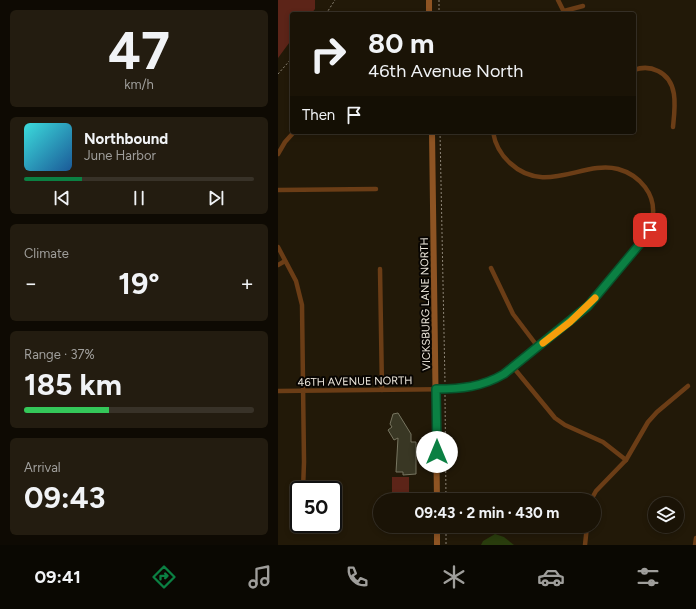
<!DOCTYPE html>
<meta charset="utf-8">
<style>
body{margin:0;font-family:Figtree,sans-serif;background:#231c10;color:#f1f3f6;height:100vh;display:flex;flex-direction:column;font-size:15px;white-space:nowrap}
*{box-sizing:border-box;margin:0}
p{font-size:13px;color:#9f9e9b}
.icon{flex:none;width:22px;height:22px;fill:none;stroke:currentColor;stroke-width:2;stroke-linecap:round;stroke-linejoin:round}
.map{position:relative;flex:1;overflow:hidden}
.drawer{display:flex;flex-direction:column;gap:10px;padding:10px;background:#0e0a03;width:278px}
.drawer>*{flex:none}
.hud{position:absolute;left:12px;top:12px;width:346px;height:122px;border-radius:4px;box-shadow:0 2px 6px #0003,0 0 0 1px #383228;background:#1a1306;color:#f1f3f6;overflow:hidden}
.controls{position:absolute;left:370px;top:497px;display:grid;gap:8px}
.controls a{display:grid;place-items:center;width:36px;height:36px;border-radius:50%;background:#1a1306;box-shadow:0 2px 6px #0003,0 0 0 1px #383228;font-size:20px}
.speed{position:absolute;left:12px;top:481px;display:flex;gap:8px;font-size:20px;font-weight:700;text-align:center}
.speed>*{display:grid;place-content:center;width:52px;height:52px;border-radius:50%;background:#1a1306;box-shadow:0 2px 6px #0003,0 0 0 1px #383228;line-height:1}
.speed .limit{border:2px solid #111;border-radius:6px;background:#fff;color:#111}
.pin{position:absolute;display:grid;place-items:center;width:34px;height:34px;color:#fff;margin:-17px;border-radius:8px;box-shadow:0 2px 6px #0006}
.me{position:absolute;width:44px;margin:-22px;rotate:0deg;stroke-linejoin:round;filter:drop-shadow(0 0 3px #0008)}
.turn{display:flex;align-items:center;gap:14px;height:84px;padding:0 12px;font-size:18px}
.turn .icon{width:52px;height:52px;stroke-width:2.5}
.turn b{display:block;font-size:28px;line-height:34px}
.then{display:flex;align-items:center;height:38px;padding:0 12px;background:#0003;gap:8px;font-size:15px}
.big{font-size:30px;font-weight:700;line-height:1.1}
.drawer .tile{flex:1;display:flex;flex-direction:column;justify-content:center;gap:6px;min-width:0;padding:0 14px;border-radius:6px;background:#231c10}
.drawer .dial{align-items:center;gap:0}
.dial b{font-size:52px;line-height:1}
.song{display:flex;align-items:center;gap:12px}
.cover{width:48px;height:48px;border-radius:6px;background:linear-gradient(135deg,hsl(180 70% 55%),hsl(210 70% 35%))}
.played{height:4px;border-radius:2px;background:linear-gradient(90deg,#0b8043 25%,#383228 25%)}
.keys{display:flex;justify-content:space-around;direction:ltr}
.heat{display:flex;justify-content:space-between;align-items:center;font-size:22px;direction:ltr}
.charge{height:6px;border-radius:3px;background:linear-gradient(90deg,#34c759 37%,#383228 0)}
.trip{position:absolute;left:95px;top:493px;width:228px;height:40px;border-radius:20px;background:#1a1306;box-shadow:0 2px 6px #0003,0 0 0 1px #383228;font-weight:700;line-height:40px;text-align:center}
.tab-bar{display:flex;height:64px;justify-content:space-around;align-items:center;background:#0a0802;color:#9f9e9b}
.tab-bar .icon{width:28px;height:28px}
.tab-bar .active{color:#0b8043}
.tab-bar b{font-size:18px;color:#f1f3f6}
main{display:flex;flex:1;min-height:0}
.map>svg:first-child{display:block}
</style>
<main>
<section class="drawer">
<div class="tile dial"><b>47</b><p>km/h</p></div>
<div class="tile">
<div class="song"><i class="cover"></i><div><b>Northbound</b><p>June Harbor</p></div></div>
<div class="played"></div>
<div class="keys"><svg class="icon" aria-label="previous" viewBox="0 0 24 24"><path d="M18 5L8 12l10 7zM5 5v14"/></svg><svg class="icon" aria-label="pause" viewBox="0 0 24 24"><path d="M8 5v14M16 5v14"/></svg><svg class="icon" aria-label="next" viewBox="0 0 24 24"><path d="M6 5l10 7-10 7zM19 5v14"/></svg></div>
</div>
<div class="tile"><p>Climate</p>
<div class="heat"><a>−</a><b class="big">19°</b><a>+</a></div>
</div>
<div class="tile"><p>Range · 37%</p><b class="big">185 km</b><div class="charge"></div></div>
<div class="tile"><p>Arrival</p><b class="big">09:43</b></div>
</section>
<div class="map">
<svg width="418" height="545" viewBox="0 0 418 545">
<rect width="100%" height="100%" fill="#221908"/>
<g fill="#5c2418">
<polygon points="0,0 37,0 37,9 33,14 14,14 14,39 0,58"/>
<rect x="114" y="477" width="17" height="23"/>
</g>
<polygon fill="#293c0d" points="217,534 226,537 236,545 203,545 205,541"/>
<polygon fill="#393724" stroke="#777560" points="120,413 133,434 133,442 138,442 138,474 125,475 125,472 118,472 120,438 116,440 110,430 114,427 112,424 115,414"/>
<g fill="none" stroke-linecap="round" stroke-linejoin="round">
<g stroke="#8d8577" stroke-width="1" stroke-dasharray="2 2" stroke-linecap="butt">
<polyline points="161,0 161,14"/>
<polyline points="48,14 57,0"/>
<polyline points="0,74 14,58"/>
<polyline points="162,132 167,383"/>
<polyline points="167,395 168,500"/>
<polyline points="168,526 168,545"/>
</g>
<g stroke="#6b3d16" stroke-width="4.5">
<polyline points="280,0 286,12"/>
<polyline points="286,11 305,6"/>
<path d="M 356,70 C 364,67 372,67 380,71 C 401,81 397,107 395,127"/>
<polyline points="0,154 7,142 16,132"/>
<polyline points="0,190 98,189"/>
<polyline points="0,247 18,281 24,305 26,462 25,490"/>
<polyline points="0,265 7,261"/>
<polyline points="213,268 235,314 260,347"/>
<polyline points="102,269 104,390"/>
<polyline points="235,367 277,418 287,425 325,442 348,460"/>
<path d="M 0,391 L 182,389 C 220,384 246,358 275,335 C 305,312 328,286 351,257 C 359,248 368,239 372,228 C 377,214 376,199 367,187 C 360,178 351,172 340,169 C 305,160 267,196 232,163 C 223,155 217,144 215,132"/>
<polyline points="313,500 318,491 348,460 370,422 379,412 410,386"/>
<polyline points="307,545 309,526"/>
<polyline points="417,545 418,538"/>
</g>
<g stroke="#8e5423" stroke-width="6">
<polyline points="151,0 151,14"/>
<polyline points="154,132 159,500"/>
<polyline points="159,526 159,545"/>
</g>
</g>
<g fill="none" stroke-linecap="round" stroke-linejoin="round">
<defs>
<path id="route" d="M 159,452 L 158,389 C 183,389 204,387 226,374 L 310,306 L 366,239 L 372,230"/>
</defs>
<use href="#route" stroke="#07532c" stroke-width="10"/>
<use href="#route" stroke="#0b8043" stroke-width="7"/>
<polyline stroke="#f59e0b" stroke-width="7" points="265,343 292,322 317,298"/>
</g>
<g text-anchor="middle" stroke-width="4" stroke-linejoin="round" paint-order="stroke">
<g font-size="11" fill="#efe9de" stroke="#080502">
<text transform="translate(147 304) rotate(-91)" y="4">VICKSBURG LANE NORTH</text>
<text transform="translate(77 381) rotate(-1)" y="4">46TH AVENUE NORTH</text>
</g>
</g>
</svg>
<div class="controls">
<a><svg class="icon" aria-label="layers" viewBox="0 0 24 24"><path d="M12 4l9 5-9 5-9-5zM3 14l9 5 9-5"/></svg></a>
</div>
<div class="speed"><div class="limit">50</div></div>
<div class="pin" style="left:372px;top:230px;background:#d93025"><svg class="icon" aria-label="arrive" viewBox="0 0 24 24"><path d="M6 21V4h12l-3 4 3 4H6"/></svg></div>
<svg class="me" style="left:159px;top:452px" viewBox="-20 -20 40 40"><circle r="19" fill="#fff"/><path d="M0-13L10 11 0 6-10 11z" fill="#0b8043"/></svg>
<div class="trip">09:43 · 2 min · 430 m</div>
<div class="hud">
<div class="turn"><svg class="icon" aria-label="right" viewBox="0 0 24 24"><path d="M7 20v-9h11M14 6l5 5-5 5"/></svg><div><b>80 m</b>46th Avenue North</div></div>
<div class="then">Then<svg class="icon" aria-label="arrive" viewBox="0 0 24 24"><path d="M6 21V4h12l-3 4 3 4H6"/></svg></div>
</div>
</div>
</main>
<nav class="tab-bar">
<b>09:41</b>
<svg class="icon active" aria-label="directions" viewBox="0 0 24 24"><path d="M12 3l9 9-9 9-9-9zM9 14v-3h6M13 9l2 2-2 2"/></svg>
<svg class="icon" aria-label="music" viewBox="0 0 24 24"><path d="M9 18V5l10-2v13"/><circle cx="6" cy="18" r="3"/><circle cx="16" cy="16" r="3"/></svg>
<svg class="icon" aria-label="phone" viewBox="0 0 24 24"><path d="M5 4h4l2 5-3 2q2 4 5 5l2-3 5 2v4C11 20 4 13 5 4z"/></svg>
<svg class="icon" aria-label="climate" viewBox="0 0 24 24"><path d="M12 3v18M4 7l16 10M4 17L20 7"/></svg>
<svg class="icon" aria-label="car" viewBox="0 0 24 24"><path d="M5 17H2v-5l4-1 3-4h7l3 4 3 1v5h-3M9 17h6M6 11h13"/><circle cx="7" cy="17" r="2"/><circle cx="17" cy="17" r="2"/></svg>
<svg class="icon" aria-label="filters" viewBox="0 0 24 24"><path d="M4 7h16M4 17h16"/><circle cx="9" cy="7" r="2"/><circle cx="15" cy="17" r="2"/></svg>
</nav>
